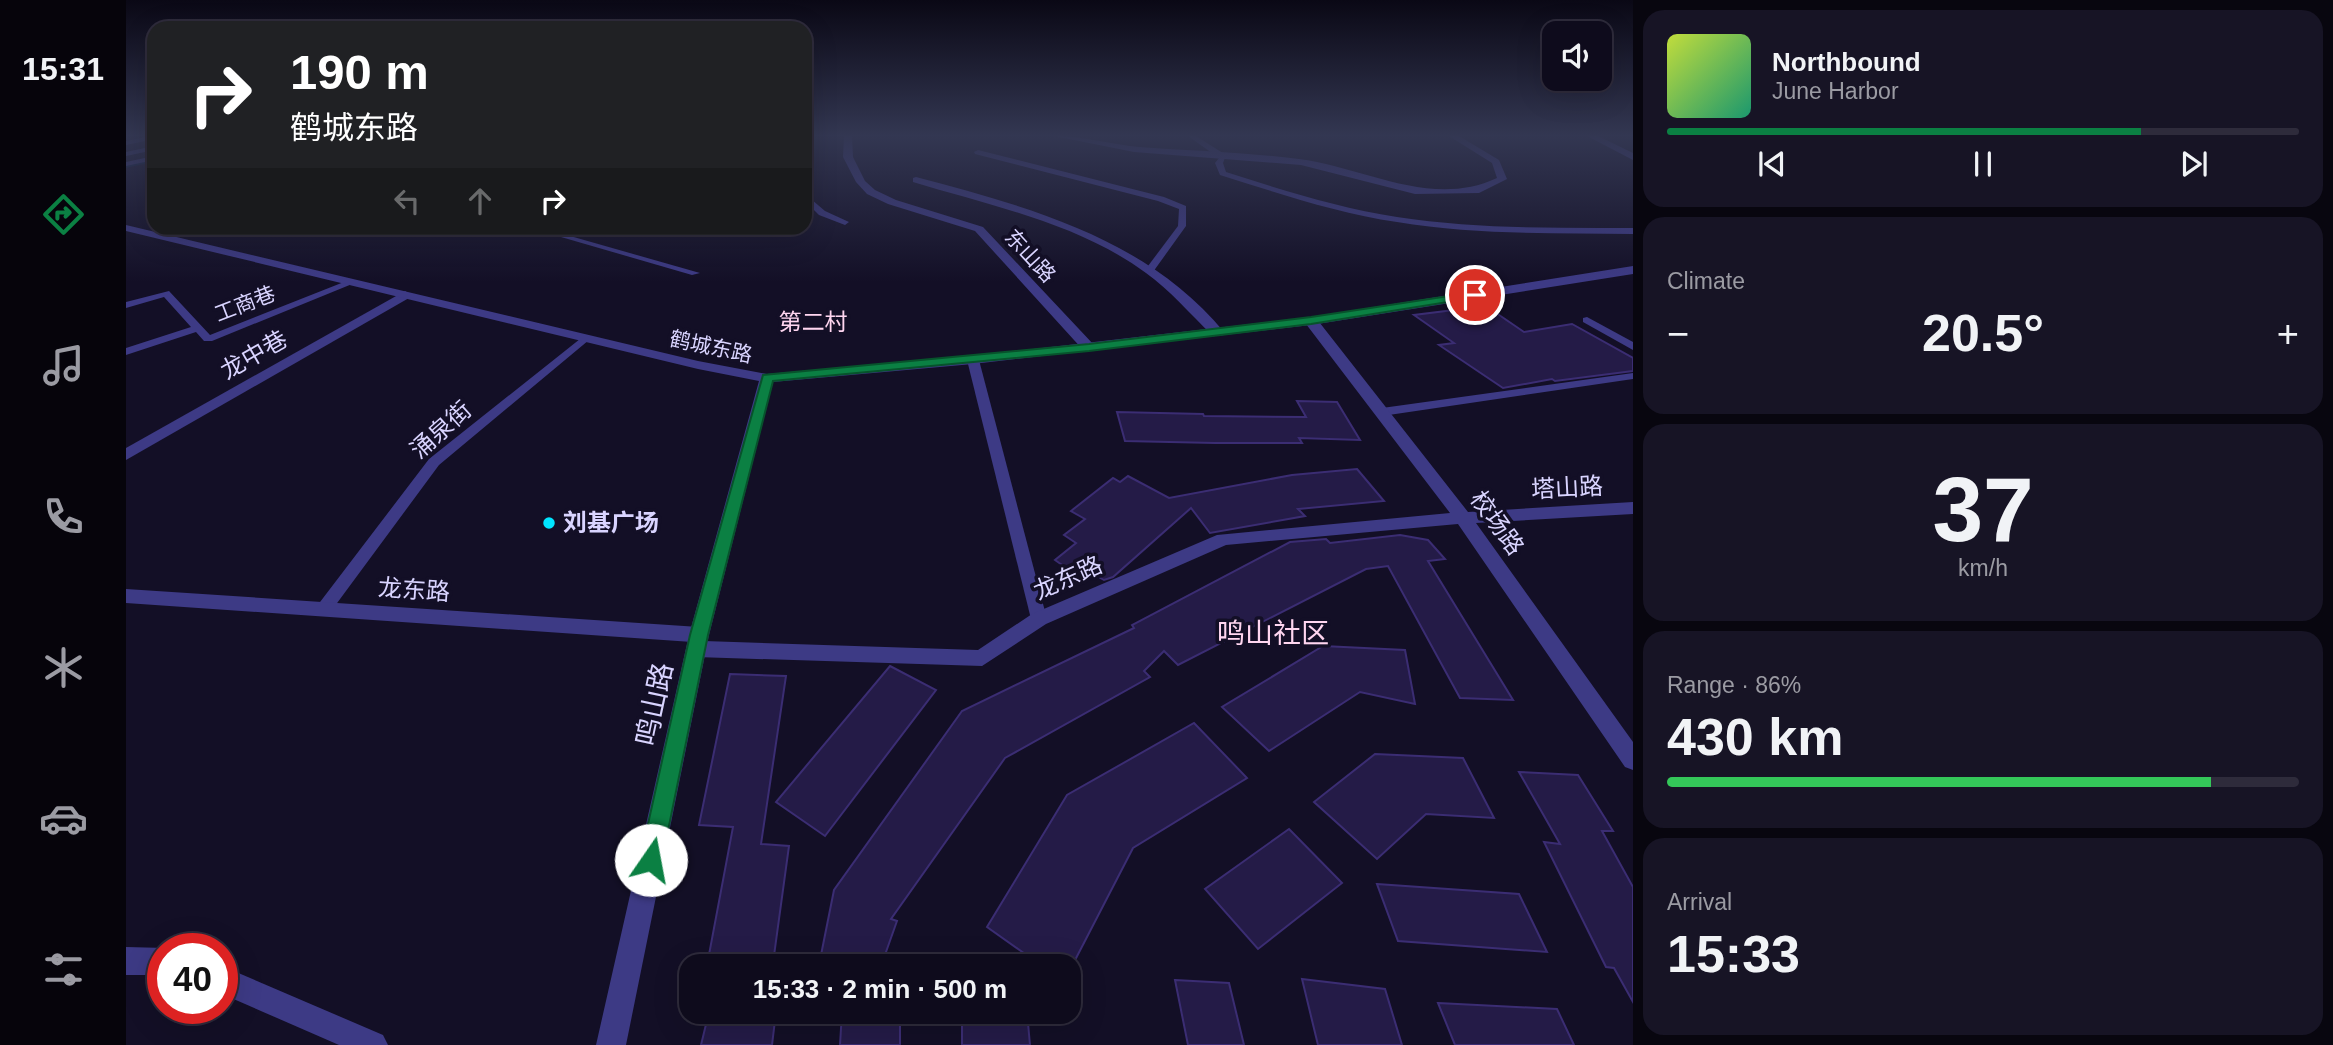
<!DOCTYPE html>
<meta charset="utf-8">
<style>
body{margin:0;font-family:Arial,"Noto Sans SC",sans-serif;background:#171425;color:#f1f3f6;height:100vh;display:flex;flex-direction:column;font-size:26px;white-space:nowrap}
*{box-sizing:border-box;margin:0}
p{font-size:23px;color:#9b9ba3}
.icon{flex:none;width:38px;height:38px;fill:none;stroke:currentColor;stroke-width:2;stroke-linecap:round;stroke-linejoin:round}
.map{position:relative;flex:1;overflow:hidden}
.side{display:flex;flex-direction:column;gap:10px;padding:10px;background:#08060f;width:700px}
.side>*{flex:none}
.top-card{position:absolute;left:21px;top:21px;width:665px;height:214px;border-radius:21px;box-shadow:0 7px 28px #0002,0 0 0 2px #2e2b3b;background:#202124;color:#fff;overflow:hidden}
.fabs{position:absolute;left:1416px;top:21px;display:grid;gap:14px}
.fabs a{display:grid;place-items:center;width:70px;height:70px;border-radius:14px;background:#0e0b1c;box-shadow:0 7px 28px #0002,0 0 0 2px #2e2b3b;font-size:35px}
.speed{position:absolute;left:21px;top:933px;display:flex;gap:14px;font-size:35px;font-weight:700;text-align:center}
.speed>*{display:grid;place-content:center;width:91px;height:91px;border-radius:50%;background:#0e0b1c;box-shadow:0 7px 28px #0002,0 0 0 2px #2e2b3b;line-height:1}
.speed .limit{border:10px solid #d22;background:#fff;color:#111}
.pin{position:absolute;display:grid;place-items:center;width:60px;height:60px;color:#fff;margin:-30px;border:4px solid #fff;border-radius:50%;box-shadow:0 2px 7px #0007}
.me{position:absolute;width:77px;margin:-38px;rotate:12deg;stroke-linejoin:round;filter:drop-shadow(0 0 5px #0008)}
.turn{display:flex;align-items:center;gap:24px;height:147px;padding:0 28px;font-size:32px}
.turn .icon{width:91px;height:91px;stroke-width:2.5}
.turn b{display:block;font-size:49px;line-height:60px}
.lanes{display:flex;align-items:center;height:66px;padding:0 28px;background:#0003;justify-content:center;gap:35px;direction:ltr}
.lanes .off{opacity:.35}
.big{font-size:52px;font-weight:600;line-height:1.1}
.side .card{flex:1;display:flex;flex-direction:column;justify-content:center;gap:10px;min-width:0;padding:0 24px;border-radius:21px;background:#171425}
.side .dial{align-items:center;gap:0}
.dial b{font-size:91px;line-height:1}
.song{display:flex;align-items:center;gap:21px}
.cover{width:84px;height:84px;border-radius:10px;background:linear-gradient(135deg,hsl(70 70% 55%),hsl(160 70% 35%))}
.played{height:7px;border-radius:4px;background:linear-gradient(90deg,#0b8043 75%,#2e2b3b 75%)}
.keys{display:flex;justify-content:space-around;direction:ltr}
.heat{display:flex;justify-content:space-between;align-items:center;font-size:38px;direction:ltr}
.charge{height:10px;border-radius:5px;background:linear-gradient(90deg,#34c759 86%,#2e2b3b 0)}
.trip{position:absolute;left:553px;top:954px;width:402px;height:70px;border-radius:21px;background:#0e0b1c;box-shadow:0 7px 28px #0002,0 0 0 2px #2e2b3b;font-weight:600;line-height:70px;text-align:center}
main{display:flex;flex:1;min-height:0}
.menu{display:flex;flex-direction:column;width:126px;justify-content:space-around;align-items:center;background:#06040b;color:#9b9ba3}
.menu .icon{width:49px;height:49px}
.menu .on{color:#0b8043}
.menu b{font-size:32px;color:#f1f3f6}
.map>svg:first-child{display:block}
</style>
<main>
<nav class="menu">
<b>15:31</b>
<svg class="icon on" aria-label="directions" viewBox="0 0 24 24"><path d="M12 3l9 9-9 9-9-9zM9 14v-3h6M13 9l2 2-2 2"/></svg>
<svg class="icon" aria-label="music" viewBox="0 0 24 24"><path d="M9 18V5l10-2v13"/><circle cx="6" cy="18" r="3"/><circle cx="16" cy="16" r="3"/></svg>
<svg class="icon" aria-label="phone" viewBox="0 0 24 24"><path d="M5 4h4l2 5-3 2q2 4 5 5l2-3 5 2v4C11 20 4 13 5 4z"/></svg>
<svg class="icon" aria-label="climate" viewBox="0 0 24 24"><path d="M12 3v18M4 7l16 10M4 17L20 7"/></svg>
<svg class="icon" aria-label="car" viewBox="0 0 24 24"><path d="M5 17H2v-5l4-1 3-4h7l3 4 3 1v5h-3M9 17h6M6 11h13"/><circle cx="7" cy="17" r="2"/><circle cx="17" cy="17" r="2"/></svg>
<svg class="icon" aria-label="filters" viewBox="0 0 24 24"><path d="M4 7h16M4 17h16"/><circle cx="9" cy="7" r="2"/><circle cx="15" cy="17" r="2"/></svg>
</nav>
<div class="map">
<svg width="1507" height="1045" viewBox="0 0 1507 1045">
<rect width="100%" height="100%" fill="#130f26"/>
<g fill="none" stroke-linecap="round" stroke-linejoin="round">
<polyline stroke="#0a1f44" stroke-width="3.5" points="0,166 28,160"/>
</g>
<g fill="#241b47" stroke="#3b2d73" stroke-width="2">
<polygon points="1360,306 1398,332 1446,324 1507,358 1507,371 1429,381 1426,379 1377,388 1313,345 1328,343 1288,315"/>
<polygon points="1171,401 1211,402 1234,440 1173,438 1176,443 1089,443 999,441 991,412 1077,414 1078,416 1180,417"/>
<polygon points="1231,469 1258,501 1172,509 1179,516 1084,533 1065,508 987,577 978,580 962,571 952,576 929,560 950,543 938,535 959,519 945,511 987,478 994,482 1002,476 1043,498 1166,475"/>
<polygon points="1274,535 1302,540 1319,559 1302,561 1387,700 1334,698 1262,566 1240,569 1052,665 1038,651 1018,671 1024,677 879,758 765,919 771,921 755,966 729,966 694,960 708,890 836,711 1008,628 1006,625 1164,542 1200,539 1204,543"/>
<polygon points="1197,646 1279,650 1289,704 1234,692 1143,751 1096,707"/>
<polygon points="764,666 810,690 699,836 650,802"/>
<polygon points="604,674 660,676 635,844 663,846 647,963 582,960 607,827 573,825"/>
<polygon points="1068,723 1121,778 1007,848 946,966 916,966 861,927 941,795"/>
<polygon points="1249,754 1337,758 1368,818 1300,814 1251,859 1188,802"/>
<polygon points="1393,772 1452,775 1487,831 1476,831 1507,887 1507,1002 1488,968 1480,967 1418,842 1434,844"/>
<polygon points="1163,829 1216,883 1132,949 1079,889"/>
<polygon points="1251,884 1393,894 1421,952 1272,941"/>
<polygon points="1176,979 1259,989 1276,1045 1192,1045"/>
<polygon points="1049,980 1103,983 1118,1045 1062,1045"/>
<polygon points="1312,1003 1431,1009 1448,1045 1329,1045"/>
<polygon points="583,1012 650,1012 646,1045 575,1045"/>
<polygon points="716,1012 774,1012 774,1045 714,1045"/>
<polygon points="836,1012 901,1012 904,1045 836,1045"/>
</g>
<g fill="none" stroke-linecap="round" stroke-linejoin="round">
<g fill="#3d3a85" fill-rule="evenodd">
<polygon points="24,136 28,136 28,139 0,145 0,141"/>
<polygon points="680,136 686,136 679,145 679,137"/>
<path d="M 1062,136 L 1070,136 L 1100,155 L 1097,163 L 1100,172 C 1156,190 1213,208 1271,217 C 1349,229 1428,228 1507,228 L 1507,234 C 1428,233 1349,235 1271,222 C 1210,213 1152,193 1094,175 L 1089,163 L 1093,158 Z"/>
<polygon points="28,146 28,150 0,156 0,152"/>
<polygon points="852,150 1038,197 1060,206 1060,226 1027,272 1021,272 1019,270 1052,226 1053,209 1032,201 849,154 848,152"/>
<polygon points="28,156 28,160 0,166 0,162"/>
<polygon points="679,194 699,211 723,222 719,225 693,215 679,201"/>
<polygon points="404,228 416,228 574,273 566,275"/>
<polygon points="223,280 231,282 86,341 78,341 70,332 0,355 0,348 65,327 38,297 0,308 0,302 43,291 84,335"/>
<polygon points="1461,317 1507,342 1507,350 1457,322 1457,318"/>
<polygon points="459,335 463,336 463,340 313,465 203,614 191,614 189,610 191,606 303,459"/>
<polygon points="847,357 853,360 921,619 919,623 913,625 907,623 905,619 841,360"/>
<polygon points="1507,373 1507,379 1256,416 1250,412 1256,408"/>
</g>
<polygon fill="#3d3a85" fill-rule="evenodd" points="279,291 285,295 283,298 0,460 0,448"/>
<g fill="#3d3a85" fill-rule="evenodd">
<polygon points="718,136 726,136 727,157 739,181 749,190 770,200 857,227 968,345 968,351 958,351 849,231 762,204 741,194 730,182 717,157"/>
<path d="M 928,136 C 957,136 984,144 1013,147 C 1066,151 1120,152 1173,159 C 1238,167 1305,209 1371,178 L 1366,163 L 1323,136 L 1333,136 L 1373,160 L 1381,179 L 1353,193 L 1289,194 L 1175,165 L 1008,152 Z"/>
<polygon points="1461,136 1472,136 1507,153 1507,160"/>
<path d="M 790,177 C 903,207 1020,238 1098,332 L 1091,336 L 1086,335 C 1064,314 1044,290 1020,273 C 952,223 866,206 787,182 L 787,178 Z"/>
<polygon points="1185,317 1190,318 1342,512 1507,502 1507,514 1350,523 1507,742 1507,770 1499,767 1332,524 1100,545 920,624 856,666 570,657 563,655 560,649 566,642 0,603 0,589 573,627 580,629 583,635 578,641 852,650 906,614 1091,535 1324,513 1180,324 1180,318"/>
</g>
<g fill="#3d3a85" fill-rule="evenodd">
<polygon points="0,225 572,361 641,374 847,356 1185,317 1507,266 1507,274 1185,325 847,364 647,382 583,635 500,1045 470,1045 563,635 633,381 572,369 0,231"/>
<polygon points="0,947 40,948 37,948 37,975 0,975"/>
<polygon points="96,966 257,1035 262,1045 213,1045 96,994"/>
</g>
</g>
<linearGradient id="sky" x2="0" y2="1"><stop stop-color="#0a0815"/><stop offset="0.48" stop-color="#333752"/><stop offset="1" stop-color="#333752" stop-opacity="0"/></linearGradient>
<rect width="1507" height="282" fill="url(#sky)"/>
<polygon fill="#0b8043" stroke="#07532c" stroke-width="2" points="1349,292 1355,295 1353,297 1185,324 963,351 647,381 582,635 536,860 533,868 525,872 517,868 514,860 564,635 637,375 963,344 1185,317"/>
<circle fill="#00e5ff" stroke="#130f26" stroke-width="2.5" cx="423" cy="523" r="7"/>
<g text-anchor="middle" stroke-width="7" stroke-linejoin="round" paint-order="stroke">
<g font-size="21" fill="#d9d4ff" stroke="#130f26">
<text transform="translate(904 256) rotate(47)" y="7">东山路</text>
<text transform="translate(119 304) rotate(-21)" y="7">工商巷</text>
<text transform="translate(585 347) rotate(12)" y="7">鹤城东路</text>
</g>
<g font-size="23" fill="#ffd6f0" stroke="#130f26">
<text x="687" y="330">第二村</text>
</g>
<g font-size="24" fill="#d9d4ff" stroke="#130f26">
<text transform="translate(128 355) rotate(-30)" y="8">龙中巷</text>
<text transform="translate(315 430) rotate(-42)" y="8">涌泉街</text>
<text transform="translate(1441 488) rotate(-3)" y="8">塔山路</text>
<text transform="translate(1371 523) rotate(54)" y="8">校场路</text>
<text transform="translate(942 578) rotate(-24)" y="8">龙东路</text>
<text transform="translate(288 590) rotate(4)" y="8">龙东路</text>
</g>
<g font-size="24" font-weight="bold" fill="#d9d4ff" stroke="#130f26" text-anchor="start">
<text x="437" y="531">刘基广场</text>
</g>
<g font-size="28" fill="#ffd6f0" stroke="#130f26">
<text x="1147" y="643">鸣山社区</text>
</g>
<g font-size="28" fill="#d9d4ff" stroke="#130f26">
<text transform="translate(528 704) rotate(-78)" y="10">鸣山路</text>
</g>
</g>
</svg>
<div class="fabs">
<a><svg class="icon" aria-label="sound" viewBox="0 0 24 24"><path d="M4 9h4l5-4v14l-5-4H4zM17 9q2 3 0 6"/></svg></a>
</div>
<div class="speed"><div class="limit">40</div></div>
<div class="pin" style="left:1349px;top:295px;background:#d93025"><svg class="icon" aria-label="arrive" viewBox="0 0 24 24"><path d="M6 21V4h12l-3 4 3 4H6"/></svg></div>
<svg class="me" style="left:525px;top:860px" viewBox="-20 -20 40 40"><circle r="19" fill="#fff"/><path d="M0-13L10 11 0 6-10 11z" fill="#0b8043"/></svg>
<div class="trip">15:33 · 2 min · 500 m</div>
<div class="top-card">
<div class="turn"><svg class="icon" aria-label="right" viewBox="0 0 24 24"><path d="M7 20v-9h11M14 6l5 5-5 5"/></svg><div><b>190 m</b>鹤城东路</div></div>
<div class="lanes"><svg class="icon off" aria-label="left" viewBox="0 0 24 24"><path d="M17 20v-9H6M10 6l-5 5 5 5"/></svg><svg class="icon off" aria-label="ahead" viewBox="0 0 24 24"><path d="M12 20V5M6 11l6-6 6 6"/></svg><svg class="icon" aria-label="right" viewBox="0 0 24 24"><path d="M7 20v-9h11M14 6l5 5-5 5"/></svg></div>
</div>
</div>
<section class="side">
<div class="card">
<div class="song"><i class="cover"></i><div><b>Northbound</b><p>June Harbor</p></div></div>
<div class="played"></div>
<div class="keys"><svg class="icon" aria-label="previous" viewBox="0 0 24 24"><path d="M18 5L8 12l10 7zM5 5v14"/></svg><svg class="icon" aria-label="pause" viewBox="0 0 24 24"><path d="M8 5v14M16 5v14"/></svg><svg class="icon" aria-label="next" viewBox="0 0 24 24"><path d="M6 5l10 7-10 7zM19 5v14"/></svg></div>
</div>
<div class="card"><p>Climate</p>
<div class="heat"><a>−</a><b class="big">20.5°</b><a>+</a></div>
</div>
<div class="card dial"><b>37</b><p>km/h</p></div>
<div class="card"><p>Range · 86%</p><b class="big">430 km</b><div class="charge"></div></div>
<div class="card"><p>Arrival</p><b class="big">15:33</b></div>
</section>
</main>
